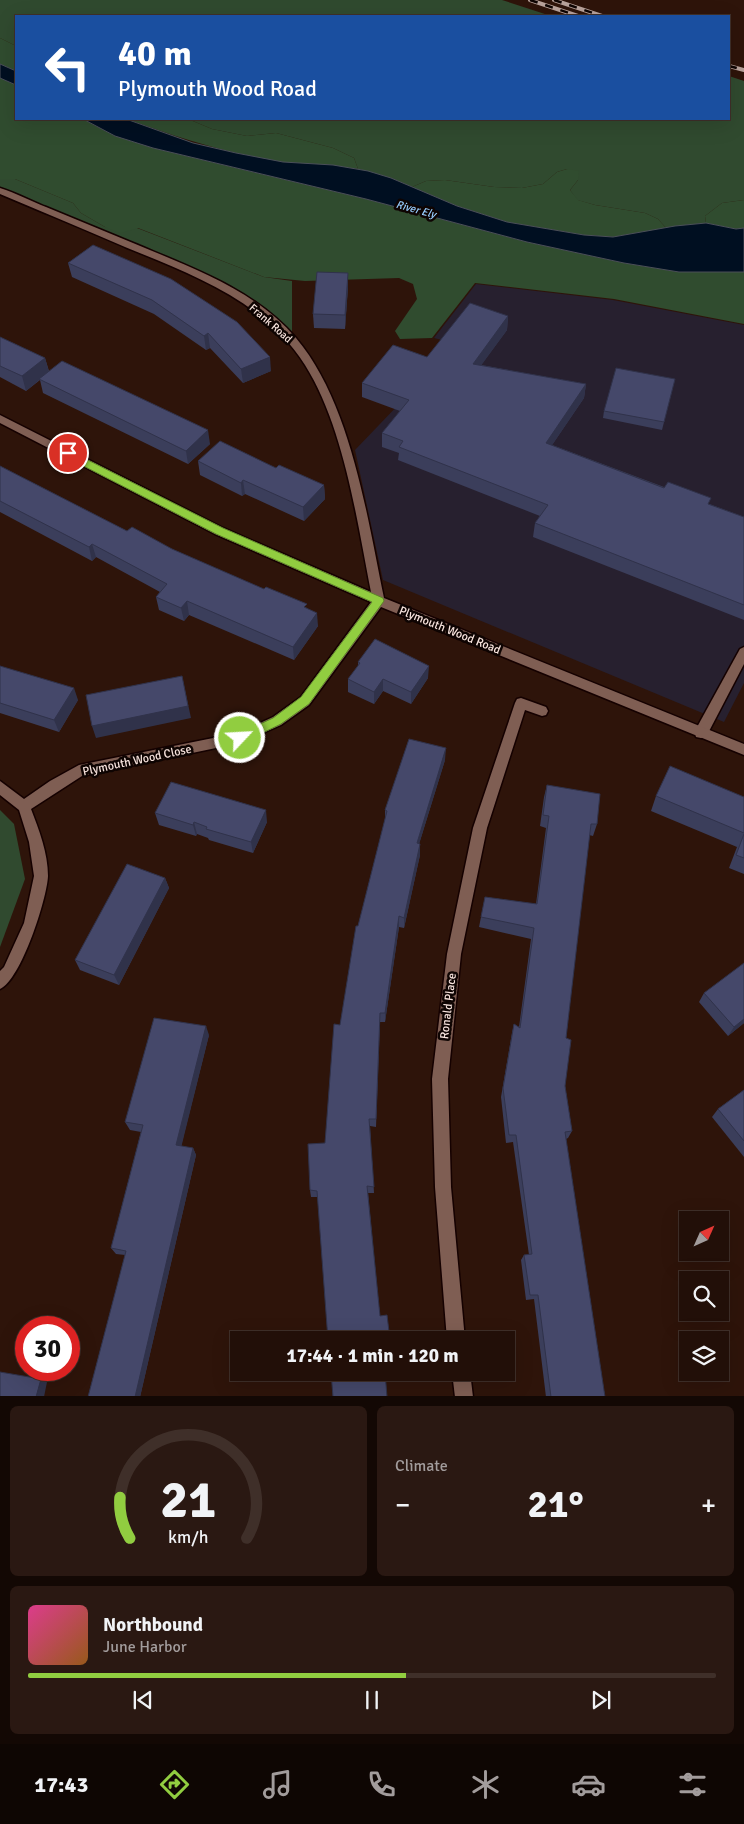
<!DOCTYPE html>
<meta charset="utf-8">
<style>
body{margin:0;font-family:Signika,sans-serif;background:#2a1812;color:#f1f3f6;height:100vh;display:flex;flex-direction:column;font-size:19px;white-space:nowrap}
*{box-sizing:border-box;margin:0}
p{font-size:16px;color:#a29c9c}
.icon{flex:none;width:28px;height:28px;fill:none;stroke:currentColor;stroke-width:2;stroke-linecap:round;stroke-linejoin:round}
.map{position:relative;height:1396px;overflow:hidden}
.sheet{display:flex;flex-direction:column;gap:10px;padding:10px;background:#130804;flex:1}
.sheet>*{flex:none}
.banner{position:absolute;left:15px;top:15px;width:715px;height:105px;border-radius:0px;box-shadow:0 5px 20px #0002,0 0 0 1px #3f2f29;background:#1a4fa0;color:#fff;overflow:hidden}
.needle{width:32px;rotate:45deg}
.controls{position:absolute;left:679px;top:1211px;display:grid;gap:10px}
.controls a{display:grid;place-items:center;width:50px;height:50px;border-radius:0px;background:#220f08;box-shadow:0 5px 20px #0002,0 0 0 1px #3f2f29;font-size:25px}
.speed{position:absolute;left:15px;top:1316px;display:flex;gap:10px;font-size:25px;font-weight:700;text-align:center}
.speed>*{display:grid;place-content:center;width:65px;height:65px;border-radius:50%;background:#220f08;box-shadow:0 5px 20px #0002,0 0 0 1px #3f2f29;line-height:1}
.speed .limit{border:8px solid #d22;background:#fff;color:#111}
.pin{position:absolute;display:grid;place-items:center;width:42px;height:42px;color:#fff;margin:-21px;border:2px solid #fff;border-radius:50%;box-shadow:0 1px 5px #0007}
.me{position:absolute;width:55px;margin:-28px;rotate:65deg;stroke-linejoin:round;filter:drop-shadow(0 0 4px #0008)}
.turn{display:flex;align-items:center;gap:18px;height:105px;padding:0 20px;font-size:22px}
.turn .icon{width:65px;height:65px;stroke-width:2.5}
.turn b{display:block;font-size:35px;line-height:42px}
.big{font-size:38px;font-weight:700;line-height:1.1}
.sheet .widget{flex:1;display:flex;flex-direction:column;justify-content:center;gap:8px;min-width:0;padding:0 18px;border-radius:8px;background:#2a1812}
.sheet .dial{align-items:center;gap:0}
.dial svg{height:130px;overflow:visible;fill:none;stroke:#3f2f29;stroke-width:7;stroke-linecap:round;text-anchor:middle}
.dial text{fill:#f1f3f6;stroke:none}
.song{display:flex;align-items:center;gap:15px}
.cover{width:60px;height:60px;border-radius:8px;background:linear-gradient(135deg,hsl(330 70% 55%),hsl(30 70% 35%))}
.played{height:5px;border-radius:2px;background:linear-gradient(90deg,#91cd40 55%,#3f2f29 55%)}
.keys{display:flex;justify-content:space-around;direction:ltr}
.heat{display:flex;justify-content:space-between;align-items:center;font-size:28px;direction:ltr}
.sheet .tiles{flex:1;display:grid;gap:10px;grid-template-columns:1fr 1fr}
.widget:last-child{grid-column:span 2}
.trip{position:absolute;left:230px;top:1331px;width:285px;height:50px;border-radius:0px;background:#220f08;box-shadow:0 5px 20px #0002,0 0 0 1px #3f2f29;font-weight:700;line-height:50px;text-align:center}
.tabs{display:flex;height:80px;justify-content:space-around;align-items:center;background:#0e0603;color:#a29c9c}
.tabs .icon{width:35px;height:35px}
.tabs .current{color:#91cd40}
.tabs b{font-size:22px;color:#f1f3f6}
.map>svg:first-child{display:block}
</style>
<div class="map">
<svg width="744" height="1397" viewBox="0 0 744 1397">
<rect width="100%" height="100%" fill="#2e140a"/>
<polygon fill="#27202f" points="476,284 613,300 744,325 744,683 724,722 383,580 355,450 401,402 446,341 434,338"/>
<g fill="#304a2f">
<polygon points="0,0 502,0 551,16 16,16 16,46 0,38"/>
<polygon points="729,76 744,81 744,200 722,203 705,216 706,223 666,228 658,219 645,213 595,205 577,200 570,190 578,180 567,169 557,172 543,184 522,188 494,187 445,180 426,181 412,187 391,178 358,169 354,158 333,148 276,133 247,136 212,129 188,119 729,119"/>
<polygon points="0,179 15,179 73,203 81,213 105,227 137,228 264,277 292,281 292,340 230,290 0,191"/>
<polygon points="0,810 14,824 25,879 0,947"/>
</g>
<g fill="#304c2f">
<polygon points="0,38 16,46 16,71 0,64"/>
<polygon points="0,78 16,85 16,119 83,119 115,136 153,148 366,199 527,242 624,263 679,272 744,272 744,324 614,299 475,283 432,338 400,339 395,331 417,299 413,284 399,278 305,281 264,277 138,228 121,233 105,227 81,213 73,203 15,179 0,179"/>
<path d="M 126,119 L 188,119 L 212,129 L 247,136 L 276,133 L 333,148 L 354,158 L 358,169 C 333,165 307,165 282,162 C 228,154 177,137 126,119 Z"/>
<polygon points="567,169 579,171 578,180 570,190 578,200 595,205 645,213 658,219 666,228 613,237 584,235 507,222 457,206 412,187 426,181 445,180 494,187 522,188 543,184 557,172"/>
<polygon points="744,200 744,228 736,229 706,223 705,216 722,203"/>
</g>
<g fill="#000f21" stroke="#4a4f59">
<polygon points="0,64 16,71 16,85 0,78"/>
<polygon points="83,119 126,119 193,143 236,153 283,162 333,165 368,171 391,178 457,206 507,222 584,235 613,237 675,226 706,223 736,229 744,228 744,272 679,272 624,263 527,242 366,199 153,148 115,136"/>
</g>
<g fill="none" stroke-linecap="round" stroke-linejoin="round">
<defs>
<polygon id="lane" points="744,647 744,664 706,737 701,738 696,737 695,733 696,729 740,649"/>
<g id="street">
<path d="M 0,188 C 16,193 31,201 46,207 C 75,219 104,231 133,243 C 190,267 254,289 296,338 C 351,403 367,516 384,598 L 744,744 L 744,755 L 381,607 L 309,705 L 281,725 L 240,743 L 82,776 L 31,809 C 39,830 48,853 48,876 C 47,899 21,980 0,989 L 0,971 L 4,967 L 24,923 L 34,876 L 29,842 L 19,810 L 0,795 L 0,781 L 24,799 L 50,781 L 79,765 L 238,733 L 273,717 L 301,697 L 371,602 L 215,534 L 0,423 L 0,415 L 223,528 L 371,592 C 357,521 344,427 305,365 C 265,301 191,274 125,247 C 84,229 42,212 0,194 Z"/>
<polygon points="521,698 546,707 548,711 546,715 542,716 525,710 487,828 461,954 448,1079 451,1187 465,1340 447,1340 435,1187 432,1079 447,954 473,828 515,703 517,699"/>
<polygon points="452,1372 470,1372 473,1397 455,1397"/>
</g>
</defs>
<use href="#lane" stroke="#150100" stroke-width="3"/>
<use href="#street" stroke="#150100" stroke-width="3"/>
<use href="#lane" fill="#7f5e53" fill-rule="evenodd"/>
<use href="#street" fill="#7f5e53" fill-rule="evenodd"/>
<defs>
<g id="rail">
<polyline points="530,0 578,16"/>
<polyline points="554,0 602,16"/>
<polyline points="729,66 744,70"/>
</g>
</defs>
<use href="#rail" stroke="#b8a29b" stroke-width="4"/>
<use href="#rail" stroke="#0e0402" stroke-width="2.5" stroke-dasharray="8" stroke-linecap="butt"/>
</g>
<g fill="#3b3e5b">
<polygon points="93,245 271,371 243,383 210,348 206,350 154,314 72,277 68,263"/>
<polygon points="348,273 348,287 345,329 314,328 313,314"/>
<polygon points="508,316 507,330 481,365 586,384 584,398 552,445 744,517 744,620 533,537 535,523 540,516 398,460 399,453 382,447 382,433 400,411 362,397 362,383 427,357"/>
<polygon points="0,337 45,358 49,371 210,444 188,464 43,393 40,380 26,391 0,377"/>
<polygon points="675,379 662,430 603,418 604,411"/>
<polygon points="198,461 276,468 324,485 325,499 304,521 245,494 242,496 200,475"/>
<polygon points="0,466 127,531 172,549 307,608 318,626 294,660 189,615 184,621 159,610 156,597 160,592 96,557 92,561 0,512"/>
<polygon points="358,662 428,678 411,704 383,691 374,704 348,692 348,679 358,667"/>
<polygon points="0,666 78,700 59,732 0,713"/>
<polygon points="445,760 419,844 420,855 404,928 399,927 385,1022 380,1022 376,1127 370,1126 374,1193 368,1193 380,1316 390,1340 318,1197 311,1197 310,1190 325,1143 340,1025 358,926 385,819 385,810"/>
<polygon points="547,785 597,824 593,836 589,835 566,1038 565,1086 572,1131 568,1138 566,1139 605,1397 546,1397 534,1299 526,1300 521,1260 524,1255 529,1255 513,1142 506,1143 501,1097 512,1033 514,1024 519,1027 531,939 479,927 485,897 536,904 546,828 540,826 544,797"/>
<polygon points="656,796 744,797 744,874 729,868 737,847 651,811"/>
<polygon points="155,813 267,822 253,853 209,840 208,838 197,834 196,836 159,825"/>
<polygon points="165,878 169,888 119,985 80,970 75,960"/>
<polygon points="704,993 744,1023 728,1036 699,1002"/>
<polygon points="209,1035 181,1146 193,1148 196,1155 140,1397 88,1397 125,1255 116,1254 111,1248 141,1132 130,1130 125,1122"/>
<polygon points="744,1090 744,1157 712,1117 718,1109"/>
</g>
<g fill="#30324a">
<polygon points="348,273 348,287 345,329 345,315"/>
<polygon points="508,316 507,330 472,378 473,364"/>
<polygon points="208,333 210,348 206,350 204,336"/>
<polygon points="270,357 271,371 243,383 241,369"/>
<polygon points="45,358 49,372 26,391 22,376"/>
<polygon points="586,384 584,398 544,457 546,443"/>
<polygon points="208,430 210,444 188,464 186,451"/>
<polygon points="243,480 245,494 242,496 241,483"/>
<polygon points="324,485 325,499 304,521 303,507"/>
<polygon points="92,544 96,557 92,561 89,547"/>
<polygon points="187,601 189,615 184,621 181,608"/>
<polygon points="317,613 318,626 294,660 293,647"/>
<polygon points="429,666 428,678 411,704 411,692"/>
<polygon points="182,676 191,718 96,738 92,726"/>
<polygon points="383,679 383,691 374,704 374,692"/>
<polygon points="74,688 78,700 59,732 54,720"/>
<polygon points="446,748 445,760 416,854 417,843"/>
<polygon points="266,810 267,822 253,853 251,842"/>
<polygon points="194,822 197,834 196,836 193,825"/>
<polygon points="420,844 420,855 404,928 404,918"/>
<polygon points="165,878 169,888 119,985 114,975"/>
<polygon points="399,916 399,927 385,1022 385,1013"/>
<polygon points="744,1019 744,1023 728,1036 734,1027"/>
<polygon points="206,1026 209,1035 180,1152 176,1145"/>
<polygon points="193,1148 196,1155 140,1397 135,1397"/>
<polygon points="41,1379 47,1382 44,1397 36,1397"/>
</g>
<g fill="#45486a" stroke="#30324a">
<polygon points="93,245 171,279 237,322 270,357 241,369 208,333 204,336 152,300 68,263"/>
<polygon points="317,272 348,273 345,315 313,314"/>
<polygon points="470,303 508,316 473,364 586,384 546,443 664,488 668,482 711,498 708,504 744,517 744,605 535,523 548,505 399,447 403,441 382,433 409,400 362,383 393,345 427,357"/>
<polygon points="0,337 45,358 22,376 0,366"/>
<polygon points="62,361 208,430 186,451 39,379"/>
<polygon points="616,368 675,379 664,422 604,411"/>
<polygon points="220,441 276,468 279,465 324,485 303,507 243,480 241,483 198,461"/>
<polygon points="0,466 127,531 132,527 172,549 264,589 266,587 307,604 304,607 317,613 293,647 187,601 181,608 156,597 167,584 92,544 89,547 0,501"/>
<polygon points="375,639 429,666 411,692 383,679 374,692 348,679 360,663 358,662"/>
<polygon points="0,666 74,688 54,720 0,703"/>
<polygon points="182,676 188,706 92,726 86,695"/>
<polygon points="409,739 446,748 417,843 420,844 404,918 399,916 385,1013 380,1013 376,1119 369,1119 374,1187 367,1186 380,1316 387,1315 390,1340 328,1340 317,1191 310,1190 308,1144 325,1143 334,1024 340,1025 356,926 358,926 387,811 385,810"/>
<polygon points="670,766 744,797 744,833 656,796"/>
<polygon points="171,782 266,810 251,842 206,829 207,827 194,822 193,825 155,813"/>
<polygon points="547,785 600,794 597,824 591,824 566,1038 571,1040 565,1086 572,1131 565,1132 605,1397 551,1397 538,1295 530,1295 524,1255 532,1254 516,1135 509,1135 503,1088 514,1024 520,1028 534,928 481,917 485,897 537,904 549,816 543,815"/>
<polygon points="744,834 744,858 736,855"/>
<polygon points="127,864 165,878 114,975 75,960"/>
<polygon points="744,963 744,1019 734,1027 704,993"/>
<polygon points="154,1018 206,1026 176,1145 193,1148 135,1397 88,1397 126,1251 111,1248 143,1125 125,1122"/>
<polygon points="744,1090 744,1141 718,1109"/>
<polygon points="0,1372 41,1379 36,1397 0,1397"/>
<polygon points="331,1372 385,1372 387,1397 333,1397"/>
</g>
<polygon fill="#91cd40" stroke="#5e852a" points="68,450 223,528 383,598 384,601 309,704 281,724 244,742 236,742 234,738 236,735 273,718 301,697 372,602 216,534 64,456 63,453"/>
<g text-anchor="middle" stroke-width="5" stroke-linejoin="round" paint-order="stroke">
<g font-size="11" font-style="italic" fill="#97cdfe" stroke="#0e0402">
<text transform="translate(416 209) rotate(15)" y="4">River Ely</text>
</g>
<g font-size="11" fill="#f7e3dd" stroke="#0e0402">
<text transform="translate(271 323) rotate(41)" y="4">Frank Road</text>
</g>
<g font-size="12" fill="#f7e3dd" stroke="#0e0402">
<text transform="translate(450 630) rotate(22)" y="4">Plymouth Wood Road</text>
<text transform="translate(137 760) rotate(-12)" y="4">Plymouth Wood Close</text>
<text transform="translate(448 1006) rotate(-83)" y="4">Ronald Place</text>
</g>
</g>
</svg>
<div class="controls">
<a><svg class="needle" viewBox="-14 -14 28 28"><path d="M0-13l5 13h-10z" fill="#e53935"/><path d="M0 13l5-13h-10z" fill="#a29c9c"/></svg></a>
<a><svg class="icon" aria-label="search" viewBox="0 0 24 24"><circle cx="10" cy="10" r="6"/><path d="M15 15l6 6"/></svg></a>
<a><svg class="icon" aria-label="layers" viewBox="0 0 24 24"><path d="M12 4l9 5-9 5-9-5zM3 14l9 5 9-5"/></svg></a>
</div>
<div class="speed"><div class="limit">30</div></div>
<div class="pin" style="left:68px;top:453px;background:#d93025"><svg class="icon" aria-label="arrive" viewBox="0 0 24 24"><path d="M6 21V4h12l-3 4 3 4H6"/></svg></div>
<svg class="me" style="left:240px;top:738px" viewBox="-20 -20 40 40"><circle r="17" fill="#91cd40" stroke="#fff" stroke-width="3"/><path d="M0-11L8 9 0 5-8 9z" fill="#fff"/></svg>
<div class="trip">17:44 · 1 min · 120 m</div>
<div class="banner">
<div class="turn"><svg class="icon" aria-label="left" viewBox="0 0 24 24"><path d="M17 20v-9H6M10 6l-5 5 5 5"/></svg><div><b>40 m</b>Plymouth Wood Road</div></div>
</div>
</div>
<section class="sheet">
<div class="tiles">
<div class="widget dial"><svg viewBox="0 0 100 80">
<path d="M14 69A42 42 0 1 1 86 69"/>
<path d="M14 69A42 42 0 0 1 8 44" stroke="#91cd40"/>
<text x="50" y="56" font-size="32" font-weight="700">21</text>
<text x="50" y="72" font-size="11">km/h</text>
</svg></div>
<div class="widget"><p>Climate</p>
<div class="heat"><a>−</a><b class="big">21°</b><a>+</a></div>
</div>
<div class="widget">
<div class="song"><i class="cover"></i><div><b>Northbound</b><p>June Harbor</p></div></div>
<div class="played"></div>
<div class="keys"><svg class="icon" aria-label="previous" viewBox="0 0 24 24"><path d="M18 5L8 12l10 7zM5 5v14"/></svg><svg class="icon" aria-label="pause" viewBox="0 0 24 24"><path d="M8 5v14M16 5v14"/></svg><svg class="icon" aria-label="next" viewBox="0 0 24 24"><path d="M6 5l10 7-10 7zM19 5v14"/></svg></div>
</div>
</div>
</section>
<nav class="tabs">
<b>17:43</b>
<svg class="icon current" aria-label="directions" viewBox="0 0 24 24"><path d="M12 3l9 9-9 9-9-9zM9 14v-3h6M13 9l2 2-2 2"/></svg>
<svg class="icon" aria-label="music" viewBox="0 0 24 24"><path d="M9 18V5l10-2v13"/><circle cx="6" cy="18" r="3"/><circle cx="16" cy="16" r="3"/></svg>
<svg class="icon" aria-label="phone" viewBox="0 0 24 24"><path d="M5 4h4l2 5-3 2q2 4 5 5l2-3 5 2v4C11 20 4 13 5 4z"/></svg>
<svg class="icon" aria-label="climate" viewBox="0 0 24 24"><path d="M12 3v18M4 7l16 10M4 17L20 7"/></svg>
<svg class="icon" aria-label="car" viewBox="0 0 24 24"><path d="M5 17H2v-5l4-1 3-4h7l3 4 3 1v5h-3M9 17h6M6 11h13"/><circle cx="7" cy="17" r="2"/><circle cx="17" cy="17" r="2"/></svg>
<svg class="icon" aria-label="filters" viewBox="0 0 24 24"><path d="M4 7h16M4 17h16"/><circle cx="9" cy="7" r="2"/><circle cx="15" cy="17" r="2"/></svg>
</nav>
